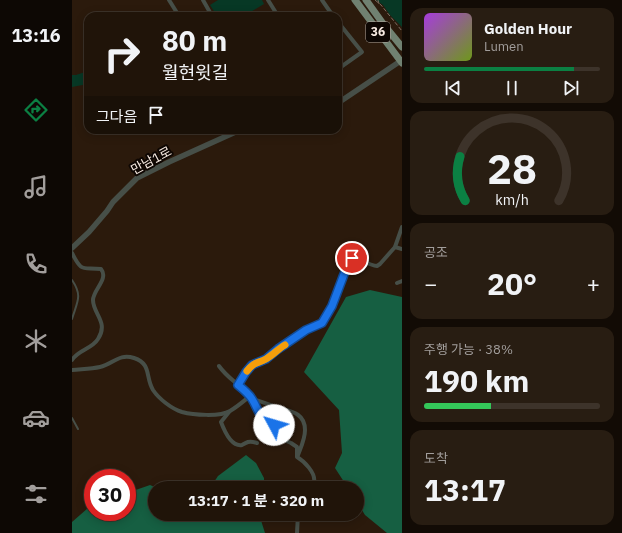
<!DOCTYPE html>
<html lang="ko">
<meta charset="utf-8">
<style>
body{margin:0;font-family:"IBM Plex Sans","Noto Sans KR",sans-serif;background:#281d12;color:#f1f3f6;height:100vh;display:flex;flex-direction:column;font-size:15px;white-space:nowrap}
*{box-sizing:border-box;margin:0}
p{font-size:13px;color:#a29e9c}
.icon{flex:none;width:22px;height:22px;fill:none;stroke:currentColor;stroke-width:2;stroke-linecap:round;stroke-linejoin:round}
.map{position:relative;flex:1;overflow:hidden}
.side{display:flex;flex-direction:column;gap:8px;padding:8px;background:#120b05;width:220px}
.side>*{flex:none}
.top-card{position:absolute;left:12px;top:12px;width:258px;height:122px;border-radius:12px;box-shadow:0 2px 10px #0003,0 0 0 1px #3d332a;background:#201409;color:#f1f3f6;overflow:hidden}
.speed{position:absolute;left:12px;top:469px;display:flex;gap:8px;font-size:20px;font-weight:700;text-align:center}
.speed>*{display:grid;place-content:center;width:52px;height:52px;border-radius:50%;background:#201409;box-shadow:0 2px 10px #0003,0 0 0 1px #3d332a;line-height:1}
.speed .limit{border:6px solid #d22;background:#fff;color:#111}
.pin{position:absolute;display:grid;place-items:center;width:34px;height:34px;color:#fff;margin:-17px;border:2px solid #fff;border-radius:50%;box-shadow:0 1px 4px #0007}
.me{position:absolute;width:44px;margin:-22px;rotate:309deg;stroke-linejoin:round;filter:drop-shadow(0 0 3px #0008)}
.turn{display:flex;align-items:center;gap:14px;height:84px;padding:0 12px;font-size:18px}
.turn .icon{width:52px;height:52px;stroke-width:2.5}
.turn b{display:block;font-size:28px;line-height:34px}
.then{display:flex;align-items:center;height:38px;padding:0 12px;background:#0003;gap:8px;font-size:15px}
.big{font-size:30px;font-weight:700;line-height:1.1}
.side .widget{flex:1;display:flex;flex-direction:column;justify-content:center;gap:6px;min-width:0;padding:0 14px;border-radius:12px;background:#281d12}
.side .dial{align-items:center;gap:0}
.dial svg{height:104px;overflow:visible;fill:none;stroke:#3d332a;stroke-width:7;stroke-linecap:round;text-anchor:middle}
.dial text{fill:#f1f3f6;stroke:none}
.song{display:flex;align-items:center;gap:12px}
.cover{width:48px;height:48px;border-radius:6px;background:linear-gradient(135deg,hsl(280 70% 55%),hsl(80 70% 35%))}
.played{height:4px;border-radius:2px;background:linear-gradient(90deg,#0b8043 85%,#3d332a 85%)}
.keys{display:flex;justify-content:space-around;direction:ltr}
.heat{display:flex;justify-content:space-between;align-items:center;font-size:22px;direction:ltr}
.charge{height:6px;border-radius:3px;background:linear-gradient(90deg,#34c759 38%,#3d332a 0)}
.trip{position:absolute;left:76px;top:481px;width:216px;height:40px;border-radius:20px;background:#201409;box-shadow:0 2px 10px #0003,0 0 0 1px #3d332a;font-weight:700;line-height:40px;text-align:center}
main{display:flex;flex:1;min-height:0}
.tabs{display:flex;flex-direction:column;width:72px;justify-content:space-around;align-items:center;background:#0d0804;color:#a29e9c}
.tabs .icon{width:28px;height:28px}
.tabs .selected{color:#0b8043}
.tabs b{font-size:18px;color:#f1f3f6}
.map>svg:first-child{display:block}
</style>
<main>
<nav class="tabs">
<b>13:16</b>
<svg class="icon selected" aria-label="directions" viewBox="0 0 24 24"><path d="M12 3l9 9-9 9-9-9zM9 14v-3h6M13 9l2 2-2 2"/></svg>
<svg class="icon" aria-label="music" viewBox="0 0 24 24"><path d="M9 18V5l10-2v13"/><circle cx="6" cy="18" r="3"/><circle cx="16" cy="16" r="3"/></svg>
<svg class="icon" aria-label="phone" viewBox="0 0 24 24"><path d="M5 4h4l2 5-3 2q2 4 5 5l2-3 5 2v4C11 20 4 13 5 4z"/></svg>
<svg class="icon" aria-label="climate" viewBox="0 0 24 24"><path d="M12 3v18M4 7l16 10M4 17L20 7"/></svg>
<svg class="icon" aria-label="car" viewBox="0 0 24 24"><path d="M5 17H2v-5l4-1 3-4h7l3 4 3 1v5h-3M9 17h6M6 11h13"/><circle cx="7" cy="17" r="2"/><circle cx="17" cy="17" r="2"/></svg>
<svg class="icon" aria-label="filters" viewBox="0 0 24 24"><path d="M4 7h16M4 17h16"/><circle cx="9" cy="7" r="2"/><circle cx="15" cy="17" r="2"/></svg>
</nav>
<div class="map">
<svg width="330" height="533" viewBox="0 0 330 533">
<rect width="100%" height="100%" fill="#2b1a0c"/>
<g fill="#073825">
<polygon points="146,0 190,0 192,4 172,16 145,16 138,5"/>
<polygon points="304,0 330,0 330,27 318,15 311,5"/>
<polygon points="16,71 16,84 0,87 0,75 4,75"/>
</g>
<g fill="#165f42">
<polygon points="298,290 330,297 330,533 315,533 293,515 285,502 285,488 276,488 263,468 270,453 267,410 232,372 274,297"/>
<polygon points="174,455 184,463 192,478 192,488 138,488 146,476"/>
<polygon points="78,485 85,488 83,488 83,514 187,514 193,533 0,533 0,522 16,508 21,506 21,512 55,512 55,493"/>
</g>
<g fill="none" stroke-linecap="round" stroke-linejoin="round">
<g stroke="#7d6e62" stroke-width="1" stroke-dasharray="4 2" stroke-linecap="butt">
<polyline points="303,0 309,5 330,31"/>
<polyline points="306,0 307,4"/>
</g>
<g stroke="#474f48" stroke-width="2">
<path d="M 0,280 C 11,296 5,302 0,319"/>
<polyline points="0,418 6,429"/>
</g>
<g stroke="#474f48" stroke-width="4">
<polyline points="97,0 107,16"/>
<polyline points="131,0 140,16"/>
<polyline points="196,0 206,16"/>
<polyline points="250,0 261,16"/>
<polyline points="266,22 290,52 266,69"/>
<polyline points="323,247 330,227"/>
<path d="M 0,253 C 10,273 10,267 29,269 C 37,279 21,290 21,300 C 21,314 37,322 26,339 C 20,349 6,350 0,360"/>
<polyline points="325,283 330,281"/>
<path d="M 147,366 C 156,379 169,385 178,397 C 184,403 185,413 191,419 C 194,422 198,423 202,425 L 203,436 L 219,443 L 225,447 L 225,457 C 232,461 244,473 242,482 C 242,484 240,486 239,488"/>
<path d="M 0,370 C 9,369 19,369 28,367 C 41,364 47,353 62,358 C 80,364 73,377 81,390 C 87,399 100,409 110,412 C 121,415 148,417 158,411 C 165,407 172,401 178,396"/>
<path d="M 166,385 L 174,372 L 180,365 L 194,359 L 206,349 L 234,330 L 250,323 L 260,306 L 277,261 L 280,258 C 289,259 296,265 305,266 L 308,264 L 323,247 L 330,249"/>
<path d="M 180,399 C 188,401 196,404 204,407 C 217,411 233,412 233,430 C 233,439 229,447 226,455"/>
<path d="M 157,412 L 149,422 C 152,430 159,447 170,445 C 172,444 173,443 176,442 C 179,441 182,442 185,443"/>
<polyline points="225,533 226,514"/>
</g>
<g stroke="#474f48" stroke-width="5.5">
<polyline points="266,103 330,60"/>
<polyline points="0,248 17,232 35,211 41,202 65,178 97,162 168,130"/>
</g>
<g stroke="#708171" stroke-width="7">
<polyline points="283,0 330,63"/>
<polyline points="294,0 312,25 330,47"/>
</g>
</g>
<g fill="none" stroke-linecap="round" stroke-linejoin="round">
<defs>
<path id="route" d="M 202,425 C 186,418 188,412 180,399 C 177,394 171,389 166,385 L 174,372 L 180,365 L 194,359 L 206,349 L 234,330 L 250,323 L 260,306 L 277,261 L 280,258"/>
</defs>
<use href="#route" stroke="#114b97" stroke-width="10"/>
<use href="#route" stroke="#1a73e8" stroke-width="7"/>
<path stroke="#f59e0b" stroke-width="7" d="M 175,371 C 183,361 185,364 194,359 C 201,355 206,349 213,345"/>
</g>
<g text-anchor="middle" stroke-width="4" stroke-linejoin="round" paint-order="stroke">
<rect fill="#0e0703" stroke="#b2a7a0" stroke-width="1" x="294" y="22" width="24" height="20" rx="3"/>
<g font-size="12" font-weight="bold" fill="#f9ece3">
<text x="306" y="36">36</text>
</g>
<g font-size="13" fill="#f9ece3" stroke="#0e0703">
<text transform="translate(79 160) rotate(-28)" y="5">만남1로</text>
</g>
</g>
</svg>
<div class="speed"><div class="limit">30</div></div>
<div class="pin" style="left:280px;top:258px;background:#d93025"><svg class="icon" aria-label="arrive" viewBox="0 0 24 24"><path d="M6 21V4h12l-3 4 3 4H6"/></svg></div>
<svg class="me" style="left:202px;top:425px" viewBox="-20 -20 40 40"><circle r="19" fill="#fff"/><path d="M0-13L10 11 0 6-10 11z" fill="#1a73e8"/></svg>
<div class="trip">13:17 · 1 분 · 320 m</div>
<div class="top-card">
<div class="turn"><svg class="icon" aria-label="right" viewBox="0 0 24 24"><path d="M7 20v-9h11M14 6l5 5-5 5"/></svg><div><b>80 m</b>월현윗길</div></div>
<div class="then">그다음<svg class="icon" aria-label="arrive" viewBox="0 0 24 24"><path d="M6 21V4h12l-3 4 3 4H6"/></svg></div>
</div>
</div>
<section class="side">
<div class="widget">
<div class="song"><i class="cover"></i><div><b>Golden Hour</b><p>Lumen</p></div></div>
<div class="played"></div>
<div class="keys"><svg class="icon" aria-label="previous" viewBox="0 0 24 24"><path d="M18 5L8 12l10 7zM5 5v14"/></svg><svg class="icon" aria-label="pause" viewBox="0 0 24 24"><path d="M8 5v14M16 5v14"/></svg><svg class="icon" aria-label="next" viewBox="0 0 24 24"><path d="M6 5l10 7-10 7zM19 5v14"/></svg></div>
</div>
<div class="widget dial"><svg viewBox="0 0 100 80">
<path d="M14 69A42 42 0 1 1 86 69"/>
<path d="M14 69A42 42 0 0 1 10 35" stroke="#0b8043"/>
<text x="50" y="56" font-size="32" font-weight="700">28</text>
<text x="50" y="72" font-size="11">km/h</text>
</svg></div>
<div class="widget"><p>공조</p>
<div class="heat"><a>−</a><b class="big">20°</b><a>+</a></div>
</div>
<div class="widget"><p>주행 가능 · 38%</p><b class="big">190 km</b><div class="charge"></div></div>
<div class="widget"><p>도착</p><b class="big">13:17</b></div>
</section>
</main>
